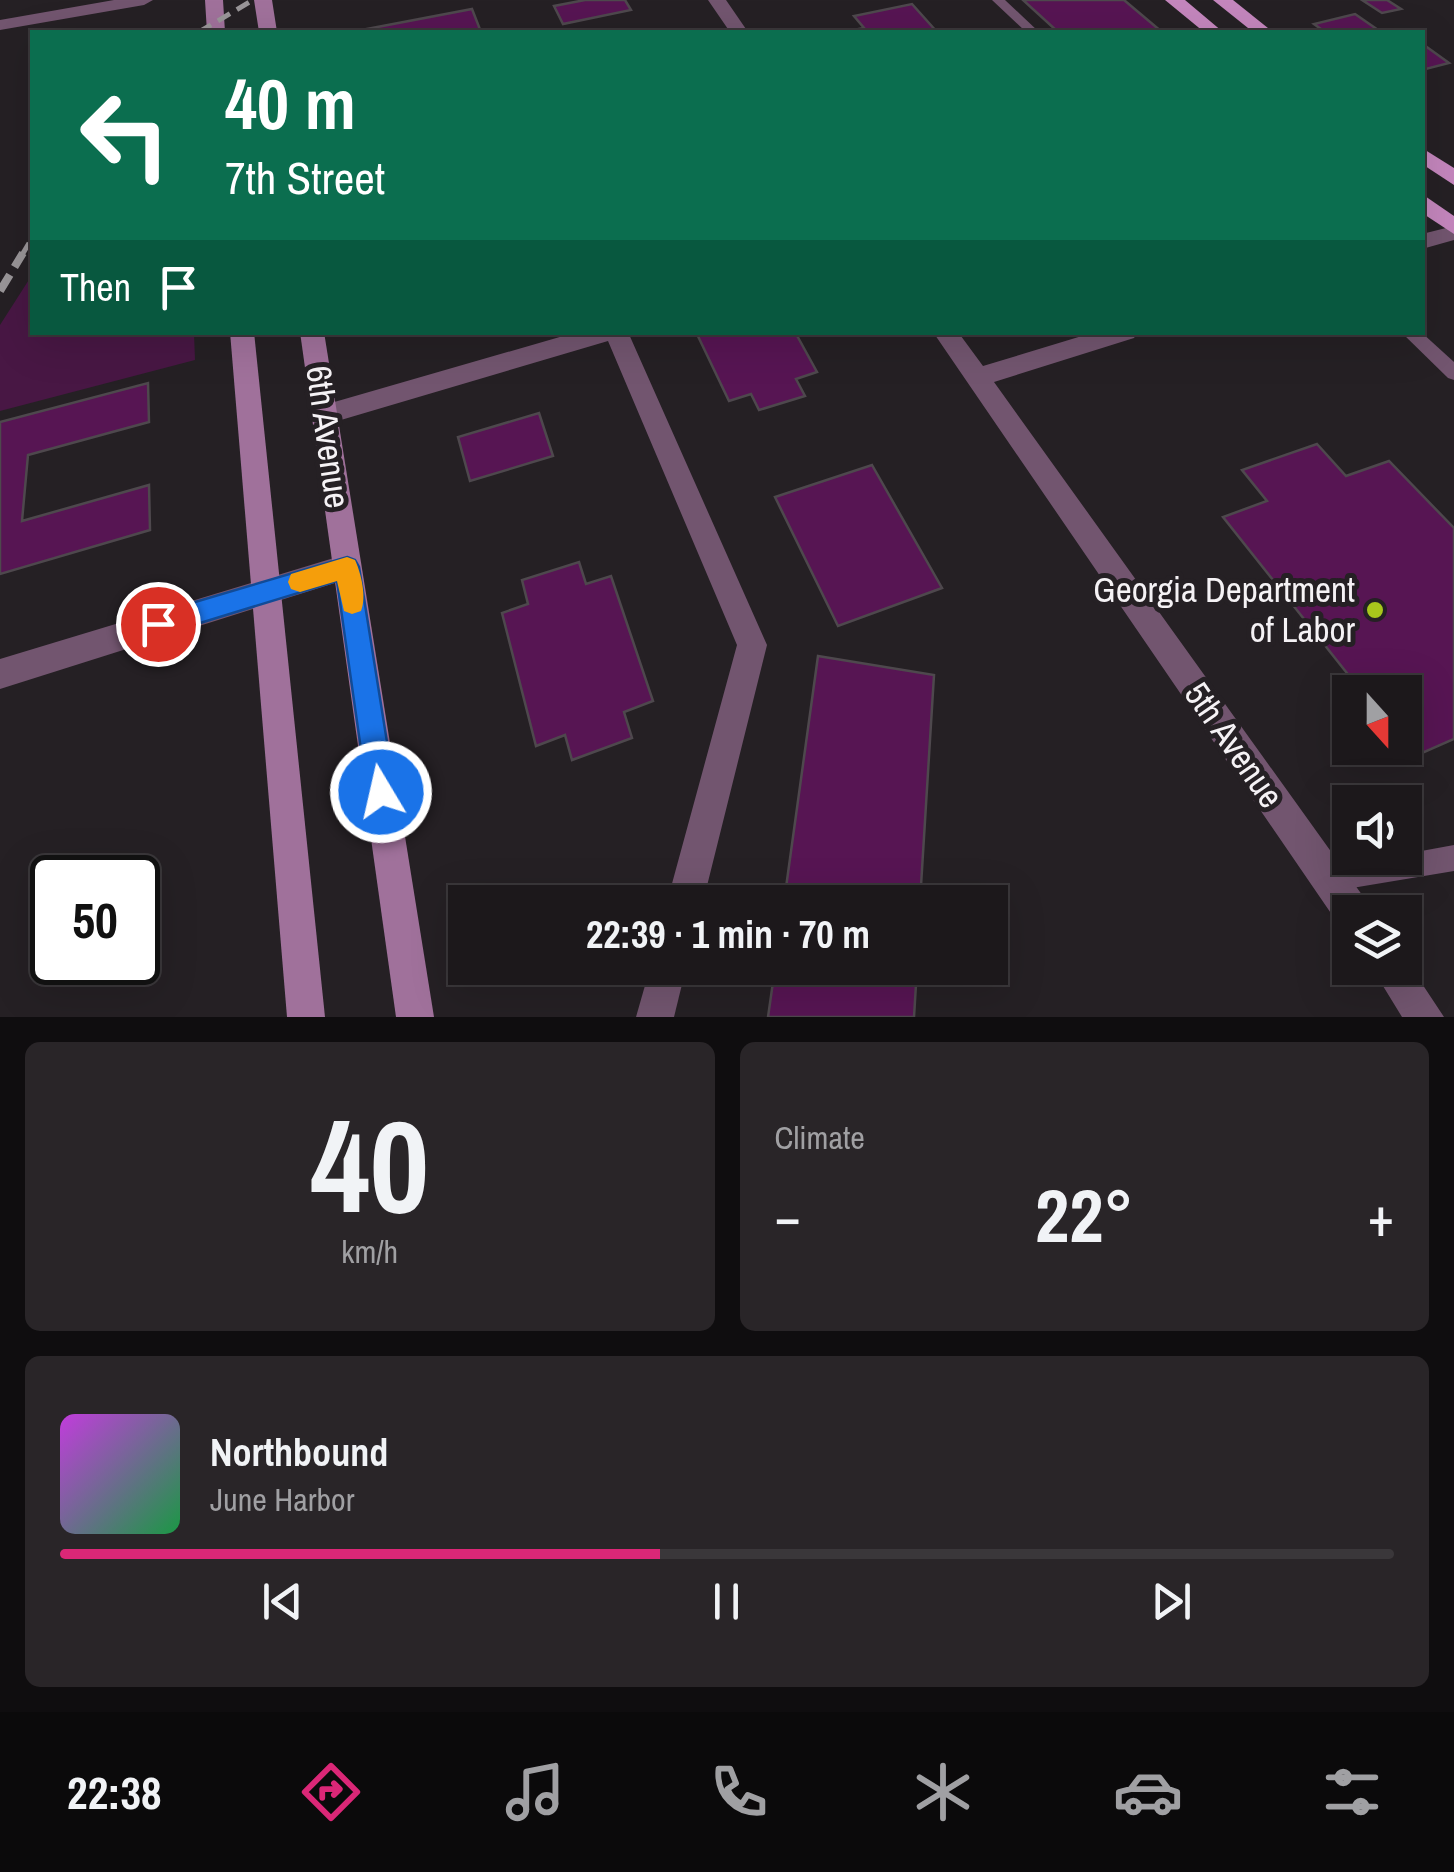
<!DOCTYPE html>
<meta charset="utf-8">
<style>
body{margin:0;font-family:"Archivo Narrow",sans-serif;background:#292528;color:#f1f3f6;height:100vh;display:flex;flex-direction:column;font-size:38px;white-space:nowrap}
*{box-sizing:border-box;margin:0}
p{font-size:32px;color:#a0a0a3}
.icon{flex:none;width:55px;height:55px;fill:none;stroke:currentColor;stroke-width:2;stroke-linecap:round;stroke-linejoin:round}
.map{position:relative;height:1017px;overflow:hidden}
.details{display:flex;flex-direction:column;gap:25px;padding:25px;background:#0f0d0f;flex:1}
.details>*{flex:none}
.guide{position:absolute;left:30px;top:30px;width:1395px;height:305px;border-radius:0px;box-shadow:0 10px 40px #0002,0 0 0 2px #3a373a;background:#0b6e4f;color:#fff;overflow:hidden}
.needle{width:65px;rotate:159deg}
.tools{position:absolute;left:1332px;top:675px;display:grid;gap:20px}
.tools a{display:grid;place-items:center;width:90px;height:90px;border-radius:0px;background:#1c181b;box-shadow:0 10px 40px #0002,0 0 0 2px #3a373a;font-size:50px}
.speed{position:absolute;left:30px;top:855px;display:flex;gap:20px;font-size:50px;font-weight:700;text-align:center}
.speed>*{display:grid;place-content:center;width:130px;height:130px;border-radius:50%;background:#1c181b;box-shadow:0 10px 40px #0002,0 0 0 2px #3a373a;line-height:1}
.speed .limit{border:5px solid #111;border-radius:15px;background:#fff;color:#111}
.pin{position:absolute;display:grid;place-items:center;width:85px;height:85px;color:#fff;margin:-42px;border:5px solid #fff;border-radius:50%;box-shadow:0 2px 10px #0007}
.me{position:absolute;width:110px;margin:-55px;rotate:351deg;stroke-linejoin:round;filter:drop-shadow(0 0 8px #0008)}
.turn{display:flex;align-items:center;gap:35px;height:210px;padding:0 30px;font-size:45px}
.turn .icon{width:130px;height:130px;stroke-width:2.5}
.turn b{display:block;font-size:70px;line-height:85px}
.then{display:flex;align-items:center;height:95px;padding:0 30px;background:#0003;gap:20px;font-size:38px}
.big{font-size:75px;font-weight:700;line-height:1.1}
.details .widget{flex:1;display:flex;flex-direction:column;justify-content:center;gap:15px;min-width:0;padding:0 35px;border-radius:15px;background:#292528}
.details .dial{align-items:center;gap:0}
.dial b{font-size:130px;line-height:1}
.song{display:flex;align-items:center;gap:30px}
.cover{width:120px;height:120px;border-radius:15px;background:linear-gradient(135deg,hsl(290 70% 55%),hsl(140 70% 35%))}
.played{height:10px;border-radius:5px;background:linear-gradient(90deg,#db2777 45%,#3a373a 45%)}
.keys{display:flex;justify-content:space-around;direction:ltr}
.heat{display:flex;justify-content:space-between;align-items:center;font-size:55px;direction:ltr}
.details .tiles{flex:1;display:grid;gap:25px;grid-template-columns:1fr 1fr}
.widget:last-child{grid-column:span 2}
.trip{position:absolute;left:448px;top:885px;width:560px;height:100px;border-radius:0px;background:#1c181b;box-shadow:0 10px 40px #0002,0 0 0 2px #3a373a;font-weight:700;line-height:100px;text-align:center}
.menu{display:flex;height:160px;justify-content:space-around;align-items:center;background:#0b0a0b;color:#a0a0a3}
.menu .icon{width:70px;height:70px}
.menu .on{color:#db2777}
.menu b{font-size:45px;color:#f1f3f6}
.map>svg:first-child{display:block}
</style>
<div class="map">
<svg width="1454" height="1017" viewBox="0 0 1454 1017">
<rect width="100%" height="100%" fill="#252024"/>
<polygon fill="#481744" points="32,275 32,332 194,333 195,360 0,411 0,325"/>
<g fill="#571553" stroke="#4e484d" stroke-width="2.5">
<polygon points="585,0 625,0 631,10 563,24 554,6"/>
<polygon points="1023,0 1124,0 1162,32 1058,32"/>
<polygon points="1362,0 1387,0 1401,9 1382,13"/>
<polygon points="912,4 937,32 843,32 864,28 854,16"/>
<polygon points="472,9 481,32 351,32"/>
<polygon points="1355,14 1381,32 1325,32 1314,24"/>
<polygon points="1422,45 1424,45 1449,63 1422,70"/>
<polygon points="696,332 795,332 817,372 796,379 805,396 759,410 751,394 729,401"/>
<polygon points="148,383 149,422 28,455 22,521 149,485 150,530 0,574 0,422"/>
<polygon points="539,413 553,456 470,481 458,437"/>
<polygon points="1317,444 1346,476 1389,461 1454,528 1454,739 1413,757 1405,747 1405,692 1362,692 1223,517 1267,501 1242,470"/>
<polygon points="872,465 942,588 838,626 775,497"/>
<polygon points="579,562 586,584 611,576 653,701 624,712 632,738 572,760 565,735 536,746 502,613 528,604 522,580"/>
<polygon points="818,656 934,675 920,902 784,902"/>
<polygon points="775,968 917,968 914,1017 768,1017"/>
</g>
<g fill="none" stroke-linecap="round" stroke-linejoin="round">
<g fill="#72556f" fill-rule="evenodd">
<polygon points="992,0 1005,0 1039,32 1026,32"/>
<polygon points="1401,332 1421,332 1454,362 1454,380 1448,378"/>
<path d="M 1454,845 L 1454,871 L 1328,892 L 1319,888 L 1315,879 L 1319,870 C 1345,859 1377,858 1405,858 L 1405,854 Z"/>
</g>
<g fill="#72556f" fill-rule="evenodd">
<polygon points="114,0 153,0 144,5 0,30 0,20"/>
<polygon points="708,0 726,0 748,32 730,32"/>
<polygon points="1454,226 1454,240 1422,249 1422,234"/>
<polygon points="577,332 628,332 767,645 703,902 667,902 737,645 608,341 324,425 315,422 311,415 315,408 324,405"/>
<polygon points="933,332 958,332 983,366 1095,332 1138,332 1134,338 994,382 1365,899 1370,912 1350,912 1350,929 1339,925"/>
<polygon points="347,554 357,558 361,567 357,576 0,689 0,659"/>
<polygon points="1405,958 1444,1017 1402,1017 1372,968 1405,968"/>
<polygon points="650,968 686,968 674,1017 636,1017"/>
</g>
<g fill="#a0719b" fill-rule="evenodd">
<polygon points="205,0 223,0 225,32 207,32"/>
<polygon points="254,0 272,0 277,32 259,32"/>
<polygon points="230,332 254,332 325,1017 287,1017"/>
<polygon points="300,332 324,332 434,1017 396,1017"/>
</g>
<g fill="#c486bd" fill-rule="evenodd">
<polygon points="1165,0 1185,0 1223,32 1204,32"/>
<polygon points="1213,0 1233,0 1273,32 1253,32"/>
<polygon points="1422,148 1454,168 1454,185 1422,164"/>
<polygon points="1422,194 1454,216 1454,234 1422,213"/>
</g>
<g stroke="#999598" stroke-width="5" stroke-dasharray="14 8" stroke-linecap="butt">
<polyline points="199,32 253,0"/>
<polyline points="22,255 32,238"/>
</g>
<polyline stroke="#999598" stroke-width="8" stroke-dasharray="19 9" stroke-linecap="butt" points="0,291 23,253"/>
</g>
<polygon fill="#1a73e8" stroke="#114b97" stroke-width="2.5" points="347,557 355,560 359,567 395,792 391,802 381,806 371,802 367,792 337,581 158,636 149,633 145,624 149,616 158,613"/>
<path fill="#f59e0b" d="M 347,557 L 355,560 C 361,573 367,597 361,611 L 352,614 L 344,611 L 337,581 L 300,592 L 291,589 L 288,582 L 291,574 Z"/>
<circle fill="#a8c71c" stroke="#252024" stroke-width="4" cx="1375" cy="610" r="10"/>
<g text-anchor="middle" stroke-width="10" stroke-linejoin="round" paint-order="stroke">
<g font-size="35" fill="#f5f2f5" stroke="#252024">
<text transform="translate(328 437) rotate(82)" y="12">6th Avenue</text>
<text transform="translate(1234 745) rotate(55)" y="12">5th Avenue</text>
</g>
<g font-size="35" fill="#f5f2f5" stroke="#252024" text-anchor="end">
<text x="1355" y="602">Georgia Department<tspan x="1355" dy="40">of Labor</tspan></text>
</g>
</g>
</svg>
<div class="tools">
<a><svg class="needle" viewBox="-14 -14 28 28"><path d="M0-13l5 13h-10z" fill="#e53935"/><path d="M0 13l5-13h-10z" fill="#a0a0a3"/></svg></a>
<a><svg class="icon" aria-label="sound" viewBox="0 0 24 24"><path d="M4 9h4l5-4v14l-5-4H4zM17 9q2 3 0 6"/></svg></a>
<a><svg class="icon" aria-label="layers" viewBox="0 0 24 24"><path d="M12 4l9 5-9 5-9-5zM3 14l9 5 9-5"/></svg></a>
</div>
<div class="speed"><div class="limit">50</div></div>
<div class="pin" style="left:158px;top:624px;background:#d93025"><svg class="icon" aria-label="arrive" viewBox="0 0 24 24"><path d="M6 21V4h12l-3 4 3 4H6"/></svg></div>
<svg class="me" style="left:381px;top:792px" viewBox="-20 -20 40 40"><circle r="17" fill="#1a73e8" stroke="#fff" stroke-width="3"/><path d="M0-11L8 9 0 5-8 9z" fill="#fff"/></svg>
<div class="trip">22:39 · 1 min · 70 m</div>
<div class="guide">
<div class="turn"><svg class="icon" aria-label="left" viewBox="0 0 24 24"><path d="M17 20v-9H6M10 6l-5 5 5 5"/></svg><div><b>40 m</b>7th Street</div></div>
<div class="then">Then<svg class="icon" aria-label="arrive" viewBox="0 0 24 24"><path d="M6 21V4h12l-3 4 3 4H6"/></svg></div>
</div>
</div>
<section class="details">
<div class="tiles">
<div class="widget dial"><b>40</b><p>km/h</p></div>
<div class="widget"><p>Climate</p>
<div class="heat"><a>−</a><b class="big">22°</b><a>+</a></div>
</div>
<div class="widget">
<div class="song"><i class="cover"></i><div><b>Northbound</b><p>June Harbor</p></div></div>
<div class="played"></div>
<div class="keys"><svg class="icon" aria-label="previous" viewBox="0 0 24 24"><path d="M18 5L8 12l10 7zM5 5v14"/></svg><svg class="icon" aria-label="pause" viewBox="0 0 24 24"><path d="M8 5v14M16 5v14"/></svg><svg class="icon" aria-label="next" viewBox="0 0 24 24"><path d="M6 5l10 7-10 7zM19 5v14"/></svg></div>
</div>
</div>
</section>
<nav class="menu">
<b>22:38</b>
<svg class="icon on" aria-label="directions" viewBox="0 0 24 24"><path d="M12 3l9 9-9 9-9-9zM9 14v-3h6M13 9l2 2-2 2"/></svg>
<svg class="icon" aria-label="music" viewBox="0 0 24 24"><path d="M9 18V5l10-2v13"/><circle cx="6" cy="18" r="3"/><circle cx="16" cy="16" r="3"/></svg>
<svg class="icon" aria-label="phone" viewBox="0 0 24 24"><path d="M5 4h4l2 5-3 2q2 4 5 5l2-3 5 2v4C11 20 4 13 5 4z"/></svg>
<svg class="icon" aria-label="climate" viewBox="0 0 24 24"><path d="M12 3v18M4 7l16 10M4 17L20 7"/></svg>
<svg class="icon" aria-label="car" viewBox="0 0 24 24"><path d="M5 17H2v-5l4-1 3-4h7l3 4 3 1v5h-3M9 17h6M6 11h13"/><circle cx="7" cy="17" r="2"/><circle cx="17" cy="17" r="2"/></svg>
<svg class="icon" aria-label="filters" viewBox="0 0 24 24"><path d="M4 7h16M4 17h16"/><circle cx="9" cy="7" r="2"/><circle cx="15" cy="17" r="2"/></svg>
</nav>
